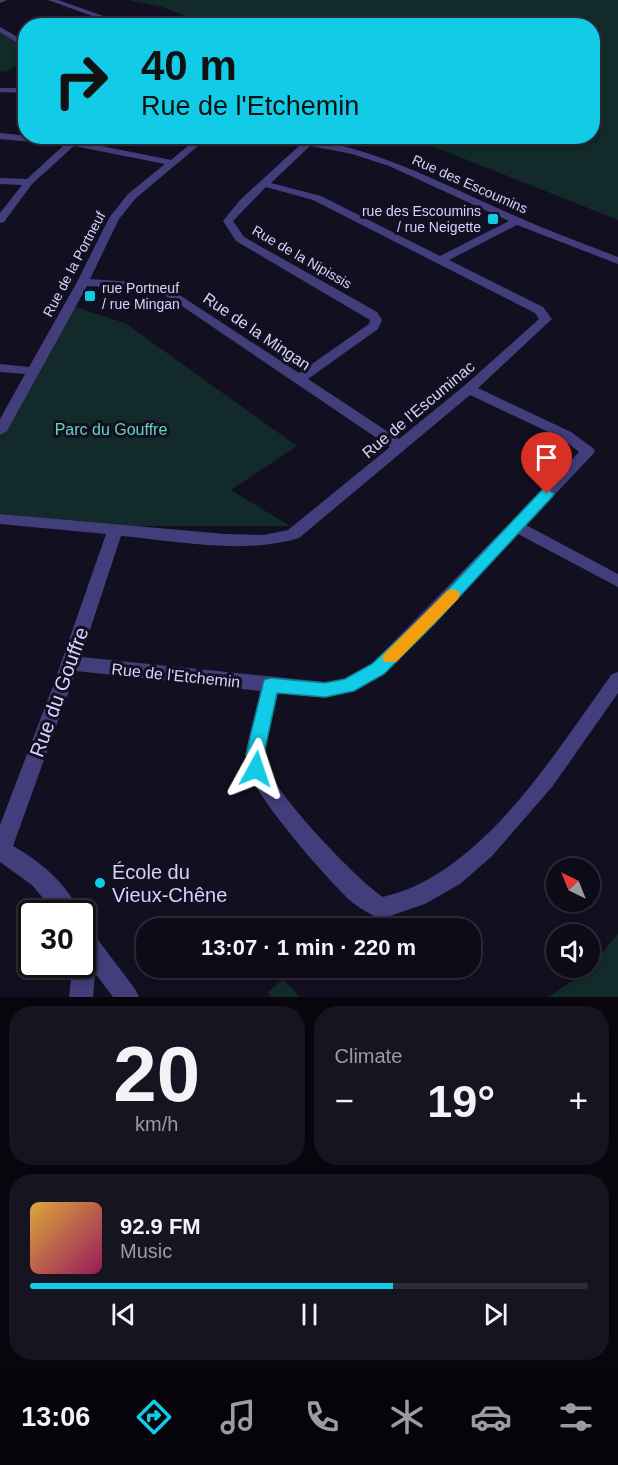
<!DOCTYPE html>
<meta charset="utf-8">
<style>
body{margin:0;font-family:Arial,sans-serif;background:#171421;color:#f1f3f6;height:100vh;display:flex;flex-direction:column;font-size:22px;white-space:nowrap}
*{box-sizing:border-box;margin:0}
p{font-size:20px;color:#9b9ba2}
.icon{flex:none;width:33px;height:33px;fill:none;stroke:currentColor;stroke-width:2;stroke-linecap:round;stroke-linejoin:round}
.map{position:relative;height:997px;overflow:hidden}
.drawer{display:flex;flex-direction:column;gap:9px;padding:9px;background:#08060d;flex:1}
.drawer>*{flex:none}
.banner{position:absolute;left:18px;top:18px;width:582px;height:126px;border-radius:24px;box-shadow:0 3px 9px #0003,0 0 0 2px #2e2b37;background:#12cbe7;color:#111;overflow:hidden}
.needle{width:39px;rotate:317deg}
.tools{position:absolute;left:546px;top:858px;display:grid;gap:12px}
.tools a{display:grid;place-items:center;width:54px;height:54px;border-radius:50%;background:#0e0b18;box-shadow:0 3px 9px #0003,0 0 0 2px #2e2b37;font-size:30px}
.speed{position:absolute;left:18px;top:900px;display:flex;gap:12px;font-size:30px;font-weight:700;text-align:center}
.speed>*{display:grid;place-content:center;width:78px;height:78px;border-radius:50%;background:#0e0b18;box-shadow:0 3px 9px #0003,0 0 0 2px #2e2b37;line-height:1}
.speed .limit{border:3px solid #111;border-radius:9px;background:#fff;color:#111}
.pin{position:absolute;display:grid;place-items:center;width:51px;height:51px;color:#fff;margin:-62px -26px;border-radius:50% 50% 50% 0;rotate:-45deg;box-shadow:0 0 6px #0007}
.pin .icon{rotate:45deg}
.me{position:absolute;width:66px;margin:-33px;rotate:5deg;stroke-linejoin:round;filter:drop-shadow(0 0 4px #0008)}
.turn{display:flex;align-items:center;gap:21px;height:126px;padding:0 24px;font-size:27px}
.turn .icon{width:78px;height:78px;stroke-width:2.5}
.turn b{display:block;font-size:42px;line-height:51px}
.big{font-size:45px;font-weight:600;line-height:1.1}
.drawer .tile{flex:1;display:flex;flex-direction:column;justify-content:center;gap:9px;min-width:0;padding:0 21px;border-radius:24px;background:#171421}
.drawer .dial{align-items:center;gap:0}
.dial b{font-size:78px;line-height:1}
.song{display:flex;align-items:center;gap:18px}
.cover{width:72px;height:72px;border-radius:9px;background:linear-gradient(135deg,hsl(40 70% 55%),hsl(330 70% 35%))}
.played{height:6px;border-radius:3px;background:linear-gradient(90deg,#12cbe7 65%,#2e2b37 65%)}
.keys{display:flex;justify-content:space-around;direction:ltr}
.heat{display:flex;justify-content:space-between;align-items:center;font-size:33px;direction:ltr}
.drawer .tiles{flex:1;display:grid;gap:9px;grid-template-columns:1fr 1fr}
.tile:last-child{grid-column:span 2}
.trip{position:absolute;left:136px;top:918px;width:345px;height:60px;border-radius:24px;background:#0e0b18;box-shadow:0 3px 9px #0003,0 0 0 2px #2e2b37;font-weight:600;line-height:60px;text-align:center}
.dock{display:flex;height:96px;justify-content:space-around;align-items:center;background:#06040a;color:#9b9ba2}
.dock .icon{width:42px;height:42px}
.dock .on{color:#12cbe7}
.dock b{font-size:27px;color:#f1f3f6}
.map>svg:first-child{display:block}
</style>
<div class="map">
<svg width="618" height="997" viewBox="0 0 618 997">
<rect width="100%" height="100%" fill="#120f20"/>
<g fill="#122a29">
<polygon points="128,0 618,0 618,220 409,137 592,136 592,26 210,25 162,7"/>
<polygon points="3,31 26,46 25,61 8,71 0,72 0,32"/>
<polygon points="69,305 125,323 297,446 231,490 290,526 119,526 0,514 0,435"/>
<polygon points="618,934 618,997 549,997 587,970"/>
<polygon points="283,979 300,997 271,997 268,992"/>
</g>
<g fill="none" stroke-linecap="round" stroke-linejoin="round">
<g fill="#423d7b" fill-rule="evenodd">
<polygon points="0,0 7,0 0,3"/>
<polygon points="48,0 58,0 132,26 120,26"/>
<polygon points="0,27 26,42 26,48 0,32"/>
<polygon points="0,88 26,88 26,93 0,92"/>
<path d="M 0,133 L 72,140 L 171,160 L 200,136 L 210,136 L 136,198 L 119,219 L 90,279 L 148,283 L 178,294 L 299,373 L 369,324 L 370,320 L 236,241 L 223,221 L 240,200 L 301,144 L 268,136 C 359,136 438,183 520,218 C 552,232 585,244 618,257 L 618,264 L 517,225 L 449,260 L 543,307 L 552,319 L 478,388 L 571,432 L 593,448 L 595,451 L 593,454 L 526,525 L 618,574 L 618,587 L 518,534 L 384,674 L 354,691 L 325,698 L 278,693 C 275,711 262,750 266,765 C 274,793 357,880 383,897 C 393,894 404,891 413,887 C 498,848 559,747 612,674 L 618,672 L 618,693 L 552,787 L 492,856 L 460,884 L 425,904 L 381,919 C 371,915 361,909 353,903 C 330,883 253,795 247,767 C 243,748 257,712 260,691 L 76,671 L 13,846 C 40,861 68,884 80,914 L 56,914 L 32,885 L 0,862 L 0,825 L 53,686 L 106,534 L 0,524 L 0,514 L 225,534 L 264,535 L 288,530 L 390,447 L 170,298 L 146,289 L 87,286 L 7,431 L 0,435 L 0,419 L 25,374 L 0,372 L 0,364 L 29,367 L 77,282 L 109,218 L 128,194 L 165,164 L 74,146 L 32,184 L 4,222 L 0,223 L 0,213 L 22,185 L 0,184 L 0,178 L 27,179 L 64,145 L 0,139 ZM 310,146 L 352,154 L 389,166 L 509,221 L 440,256 L 321,196 L 271,183 ZM 266,187 L 313,200 L 535,313 L 539,319 L 464,386 L 399,439 L 308,379 L 378,329 L 382,320 L 377,312 L 244,237 L 233,221 ZM 470,395 L 561,438 L 579,452 L 372,664 L 344,679 L 325,682 L 81,657 L 121,536 C 179,541 242,555 299,538 Z"/>
<polygon points="82,922 90,925 98,940 135,989 139,997 113,997 95,973 93,997 69,997 73,964 82,964"/>
</g>
</g>
<polygon fill="#12cbe7" stroke="#0c8496" stroke-width="1.5" points="547,489 554,494 552,497 435,623 384,674 354,691 325,697 277,693 264,754 265,769 263,775 256,777 250,775 246,754 264,680 270,678 325,683 345,679 372,664 424,615 542,490"/>
<polygon fill="#f59e0b" points="453,589 458,591 460,595 458,599 396,662 385,662 382,658 385,653 447,591"/>
<g fill="#12cbe7" stroke="#120f20" stroke-width="2">
<rect x="487" y="213" width="12" height="12" rx="3"/>
<rect x="84" y="290" width="12" height="12" rx="3"/>
<circle cx="100" cy="883" r="6"/>
</g>
<g text-anchor="middle" stroke-width="6" stroke-linejoin="round" paint-order="stroke">
<g font-size="14" fill="#d8d1fb" stroke="#120f20">
<text transform="translate(470 184) rotate(24)" y="5">Rue des Escoumins</text>
<text transform="translate(302 257) rotate(30)" y="5">Rue de la Nipissis</text>
<text transform="translate(74 264) rotate(-62)" y="5">Rue de la Portneuf</text>
</g>
<g font-size="14" fill="#d8d1fb" stroke="#120f20" text-anchor="end">
<text x="481" y="216">rue des Escoumins<tspan x="481" dy="16">/ rue Neigette</tspan></text>
<text x="102" y="293" text-anchor="start">rue Portneuf<tspan x="102" dy="16">/ rue Mingan</tspan></text>
</g>
<g font-size="16" fill="#d8d1fb" stroke="#120f20">
<text transform="translate(257 331) rotate(34)" y="6">Rue de la Mingan</text>
<text transform="translate(418 409) rotate(-40)" y="6">Rue de l'Escuminac</text>
<text transform="translate(176 675) rotate(6)" y="6">Rue de l'Etchemin</text>
</g>
<g font-size="16" fill="#63d5bd" stroke="#120f20">
<text x="111" y="435">Parc du Gouffre</text>
</g>
<g font-size="20" fill="#d8d1fb" stroke="#120f20">
<text transform="translate(59 692) rotate(-70)" y="7">Rue du Gouffre</text>
</g>
<g font-size="20" fill="#d8d1fb" stroke="#120f20" text-anchor="start">
<text x="112" y="879">École du<tspan x="112" dy="23">Vieux-Chêne</tspan></text>
</g>
</g>
</svg>
<div class="tools">
<a><svg class="needle" viewBox="-14 -14 28 28"><path d="M0-13l5 13h-10z" fill="#e53935"/><path d="M0 13l5-13h-10z" fill="#9b9ba2"/></svg></a>
<a><svg class="icon" aria-label="sound" viewBox="0 0 24 24"><path d="M4 9h4l5-4v14l-5-4H4zM17 9q2 3 0 6"/></svg></a>
</div>
<div class="speed"><div class="limit">30</div></div>
<div class="pin" style="left:547px;top:494px;background:#d93025"><svg class="icon" aria-label="arrive" viewBox="0 0 24 24"><path d="M6 21V4h12l-3 4 3 4H6"/></svg></div>
<svg class="me" style="left:256px;top:769px" viewBox="-20 -20 40 40"><path d="M0-17L14 15 0 8-14 15z" fill="#12cbe7" stroke="#fff" stroke-width="4"/></svg>
<div class="trip">13:07 · 1 min · 220 m</div>
<div class="banner">
<div class="turn"><svg class="icon" aria-label="right" viewBox="0 0 24 24"><path d="M7 20v-9h11M14 6l5 5-5 5"/></svg><div><b>40 m</b>Rue de l'Etchemin</div></div>
</div>
</div>
<section class="drawer">
<div class="tiles">
<div class="tile dial"><b>20</b><p>km/h</p></div>
<div class="tile"><p>Climate</p>
<div class="heat"><a>−</a><b class="big">19°</b><a>+</a></div>
</div>
<div class="tile">
<div class="song"><i class="cover"></i><div><b>92.9 FM</b><p>Music</p></div></div>
<div class="played"></div>
<div class="keys"><svg class="icon" aria-label="previous" viewBox="0 0 24 24"><path d="M18 5L8 12l10 7zM5 5v14"/></svg><svg class="icon" aria-label="pause" viewBox="0 0 24 24"><path d="M8 5v14M16 5v14"/></svg><svg class="icon" aria-label="next" viewBox="0 0 24 24"><path d="M6 5l10 7-10 7zM19 5v14"/></svg></div>
</div>
</div>
</section>
<nav class="dock">
<b>13:06</b>
<svg class="icon on" aria-label="directions" viewBox="0 0 24 24"><path d="M12 3l9 9-9 9-9-9zM9 14v-3h6M13 9l2 2-2 2"/></svg>
<svg class="icon" aria-label="music" viewBox="0 0 24 24"><path d="M9 18V5l10-2v13"/><circle cx="6" cy="18" r="3"/><circle cx="16" cy="16" r="3"/></svg>
<svg class="icon" aria-label="phone" viewBox="0 0 24 24"><path d="M5 4h4l2 5-3 2q2 4 5 5l2-3 5 2v4C11 20 4 13 5 4z"/></svg>
<svg class="icon" aria-label="climate" viewBox="0 0 24 24"><path d="M12 3v18M4 7l16 10M4 17L20 7"/></svg>
<svg class="icon" aria-label="car" viewBox="0 0 24 24"><path d="M5 17H2v-5l4-1 3-4h7l3 4 3 1v5h-3M9 17h6M6 11h13"/><circle cx="7" cy="17" r="2"/><circle cx="17" cy="17" r="2"/></svg>
<svg class="icon" aria-label="filters" viewBox="0 0 24 24"><path d="M4 7h16M4 17h16"/><circle cx="9" cy="7" r="2"/><circle cx="15" cy="17" r="2"/></svg>
</nav>
